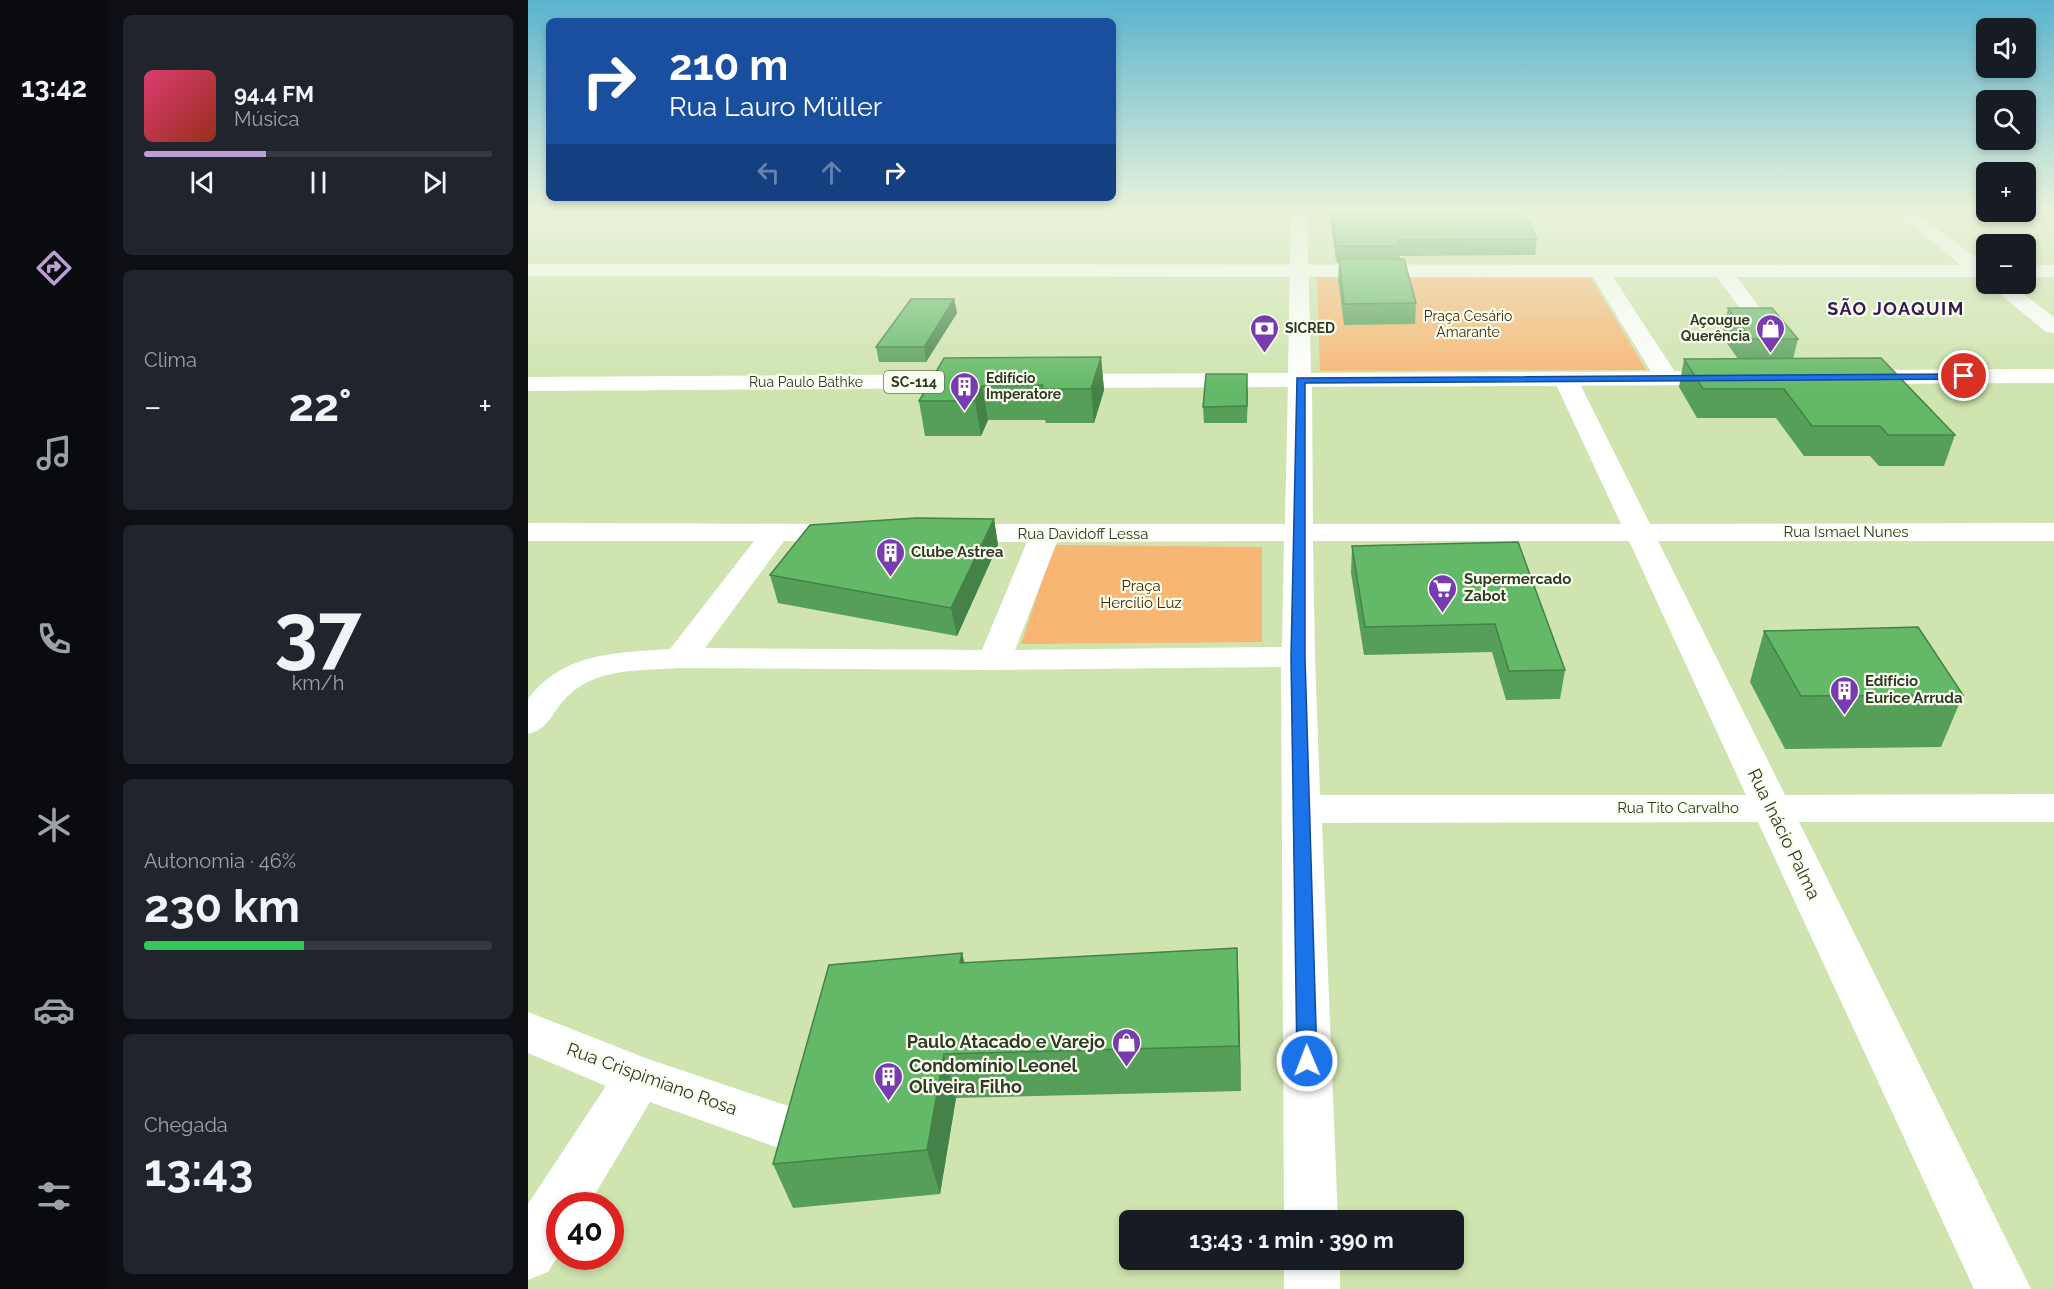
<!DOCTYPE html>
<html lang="pt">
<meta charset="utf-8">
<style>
body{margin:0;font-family:Raleway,sans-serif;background:#20242c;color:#f1f3f6;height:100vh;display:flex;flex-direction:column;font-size:22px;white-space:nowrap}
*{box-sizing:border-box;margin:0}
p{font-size:20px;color:#9ea1a6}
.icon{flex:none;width:33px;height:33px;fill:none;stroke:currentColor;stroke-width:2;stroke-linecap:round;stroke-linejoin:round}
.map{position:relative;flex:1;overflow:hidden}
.panel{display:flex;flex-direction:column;gap:15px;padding:15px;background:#0d0f14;width:420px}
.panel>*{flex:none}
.hud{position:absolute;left:18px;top:18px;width:570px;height:183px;border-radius:9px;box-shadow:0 3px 9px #0003;background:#1a4fa0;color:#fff;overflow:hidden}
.controls{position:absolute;left:1448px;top:18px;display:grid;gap:12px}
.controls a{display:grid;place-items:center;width:60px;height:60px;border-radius:9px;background:#171b24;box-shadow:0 3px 9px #0003;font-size:30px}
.speed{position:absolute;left:18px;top:1192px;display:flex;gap:12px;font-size:30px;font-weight:700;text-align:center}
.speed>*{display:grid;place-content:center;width:78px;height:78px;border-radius:50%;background:#171b24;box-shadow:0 3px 9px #0003;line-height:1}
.speed .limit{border:9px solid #d22;background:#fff;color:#111}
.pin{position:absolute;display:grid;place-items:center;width:51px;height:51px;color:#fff;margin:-26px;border:3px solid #fff;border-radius:50%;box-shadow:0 2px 6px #0007}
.me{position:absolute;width:66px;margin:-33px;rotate:359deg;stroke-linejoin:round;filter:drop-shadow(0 0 4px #0008)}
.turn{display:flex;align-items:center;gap:21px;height:126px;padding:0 24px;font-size:27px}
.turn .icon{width:78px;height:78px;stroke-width:2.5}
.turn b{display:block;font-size:42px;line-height:51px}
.lanes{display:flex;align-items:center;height:57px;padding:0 24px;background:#0003;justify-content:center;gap:30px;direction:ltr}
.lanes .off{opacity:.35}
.big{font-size:45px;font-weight:700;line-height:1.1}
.panel .card{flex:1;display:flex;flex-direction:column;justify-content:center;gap:9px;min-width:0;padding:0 21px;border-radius:9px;background:#20242c}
.panel .dial{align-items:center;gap:0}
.dial b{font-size:78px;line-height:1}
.song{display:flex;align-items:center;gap:18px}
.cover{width:72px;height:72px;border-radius:9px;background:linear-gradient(135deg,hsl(340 70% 55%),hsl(10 70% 35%))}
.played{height:6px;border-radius:3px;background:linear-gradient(90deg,#bba0d6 35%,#363941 35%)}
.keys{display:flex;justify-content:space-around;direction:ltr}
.heat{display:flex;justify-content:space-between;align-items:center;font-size:33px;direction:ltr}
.charge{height:9px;border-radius:4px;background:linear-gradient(90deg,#34c759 46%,#363941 0)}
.trip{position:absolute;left:591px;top:1210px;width:345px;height:60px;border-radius:9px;background:#171b24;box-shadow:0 3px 9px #0003;font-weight:700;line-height:60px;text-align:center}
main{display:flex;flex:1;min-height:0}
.tabs{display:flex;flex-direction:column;width:108px;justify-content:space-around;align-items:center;background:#090b0e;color:#9ea1a6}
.tabs .icon{width:42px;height:42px}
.tabs .current{color:#bba0d6}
.tabs b{font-size:27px;color:#f1f3f6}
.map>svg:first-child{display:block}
</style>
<main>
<nav class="tabs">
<b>13:42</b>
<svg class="icon current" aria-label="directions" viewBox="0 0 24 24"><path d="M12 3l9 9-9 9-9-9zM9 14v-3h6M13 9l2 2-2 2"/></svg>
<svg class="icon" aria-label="music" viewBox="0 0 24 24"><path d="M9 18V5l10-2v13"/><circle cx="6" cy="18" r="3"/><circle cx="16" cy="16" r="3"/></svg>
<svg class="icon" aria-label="phone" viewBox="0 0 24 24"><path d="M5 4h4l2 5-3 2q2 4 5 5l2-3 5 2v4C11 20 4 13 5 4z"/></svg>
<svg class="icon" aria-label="climate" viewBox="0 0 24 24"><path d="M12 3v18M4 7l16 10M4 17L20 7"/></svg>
<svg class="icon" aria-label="car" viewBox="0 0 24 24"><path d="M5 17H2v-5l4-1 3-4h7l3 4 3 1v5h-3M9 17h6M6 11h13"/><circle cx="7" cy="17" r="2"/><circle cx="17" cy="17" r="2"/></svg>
<svg class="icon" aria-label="filters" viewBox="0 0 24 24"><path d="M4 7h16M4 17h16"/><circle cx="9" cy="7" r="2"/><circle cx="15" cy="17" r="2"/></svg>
</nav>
<section class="panel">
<div class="card">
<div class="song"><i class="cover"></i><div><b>94.4 FM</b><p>Música</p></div></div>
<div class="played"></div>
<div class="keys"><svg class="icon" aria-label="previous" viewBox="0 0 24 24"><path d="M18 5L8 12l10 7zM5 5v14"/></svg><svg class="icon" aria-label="pause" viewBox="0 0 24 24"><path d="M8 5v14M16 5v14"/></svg><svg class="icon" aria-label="next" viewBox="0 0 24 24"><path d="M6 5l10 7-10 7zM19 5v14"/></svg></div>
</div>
<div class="card"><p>Clima</p>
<div class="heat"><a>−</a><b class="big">22°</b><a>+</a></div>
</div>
<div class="card dial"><b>37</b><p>km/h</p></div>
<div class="card"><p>Autonomia · 46%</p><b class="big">230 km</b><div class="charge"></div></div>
<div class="card"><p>Chegada</p><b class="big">13:43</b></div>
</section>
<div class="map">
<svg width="1526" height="1289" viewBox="0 0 1526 1289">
<rect width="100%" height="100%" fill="#cfe4af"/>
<g fill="#f8b674">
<polygon points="789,277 1063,278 1118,370 792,371"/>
<polygon points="526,545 734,547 734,642 493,644"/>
</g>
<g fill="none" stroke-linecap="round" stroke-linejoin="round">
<g fill="#fff" fill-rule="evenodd">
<polygon points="1363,208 1381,208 1458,265 1458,281 1448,277 1209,277 1234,311 1231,315 1224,317 1217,315 1189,277 1085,277 1151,378 1147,383 1139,385 1131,383 1127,378 1065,277 0,276 0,264 1433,265"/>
<rect x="1497" y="265" width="29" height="12"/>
<polygon points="1460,284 1482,284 1526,317 1526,333 1518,332"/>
<path d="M 772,373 L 780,375 L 784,380 L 785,524 L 1093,524 L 1026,380 L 1030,375 L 1038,373 L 1046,375 L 1050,380 L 1122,524 L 1526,523 L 1526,541 L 1130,541 L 1257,795 L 1526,794 L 1526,822 L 1271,822 L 1503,1289 L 1446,1289 L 1230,822 L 794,823 L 810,1221 L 756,1221 L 753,667 L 466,670 L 152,668 C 115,671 72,667 42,694 C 24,709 24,728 0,734 L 0,699 C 36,652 87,653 142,649 L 226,541 L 0,541 L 0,523 L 319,524 L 329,527 L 333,533 L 329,539 L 319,542 L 256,541 L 177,648 L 454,650 L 499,542 L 425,542 L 415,539 L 411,533 L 415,527 L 425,524 L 757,524 L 760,380 L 764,375 ZM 756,541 L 754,647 L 487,650 L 529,542 ZM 785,541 L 1101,541 L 1218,795 L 792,795 L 787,657 Z"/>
<polygon points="0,1012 120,1059 266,1108 273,1124 266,1140 248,1147 122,1102 60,1206 32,1206 32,1253 20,1272 0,1280 0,1204 78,1086 0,1053"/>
<rect x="756" y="1260" width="56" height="29"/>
</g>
<g fill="#fff" fill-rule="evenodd">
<polygon points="763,208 779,208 783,373 1198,371 1206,373 1210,378 1206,383 1198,385 530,388 522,386 518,381 522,376 530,374 760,373"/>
<polygon points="1526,369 1526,383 1325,384 1317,382 1313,377 1317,372 1325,370"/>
<polygon points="448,374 456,376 460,381 456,386 448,388 0,391 0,377"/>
</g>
</g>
<g fill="#559f59">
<rect x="653" y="208" width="47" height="5"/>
<polygon points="801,208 993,208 1009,239 1007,255 872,256 871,259 888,303 887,324 816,325 810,279 811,262 808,262"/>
<polygon points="426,299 429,313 398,362 351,362 348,347"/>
<polygon points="1200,308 1270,339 1265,359 1427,435 1416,466 1351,466 1342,456 1276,456 1248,418 1169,418 1151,387 1156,359 1210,359 1194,336"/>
<polygon points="573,357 576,390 566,423 518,423 517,420 460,420 453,436 397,436 391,401"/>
<polygon points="720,390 719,423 676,423 675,407"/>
<polygon points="466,519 470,545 429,636 250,603 242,575"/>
<polygon points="990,542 1037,670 1032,699 978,700 964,652 836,655 823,573 824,546"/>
<polygon points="1236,631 1435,695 1413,747 1257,749 1222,682"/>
<polygon points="709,948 713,1091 428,1098 412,1194 265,1208 245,1164 434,953 436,963"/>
</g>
<g fill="#458248">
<polygon points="426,299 429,313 398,362 396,347"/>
<polygon points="573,357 576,390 566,423 563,389"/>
<polygon points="454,386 460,420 453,436 447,401"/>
<polygon points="466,519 470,545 429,636 423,608"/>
<polygon points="709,948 711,993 713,1091 711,1046"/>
<polygon points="434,953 445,998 432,963"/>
<polygon points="416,1054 428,1098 412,1194 399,1150"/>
</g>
<g fill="#63b967" stroke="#458248" stroke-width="1.5">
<polygon points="804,208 993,208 1009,239 871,240 872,246 808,246"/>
<polygon points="811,259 876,259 888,303 816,304"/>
<polygon points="383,299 426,299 396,347 348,347"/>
<polygon points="1200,308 1244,308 1270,339 1224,339"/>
<polygon points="573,357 563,389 514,389 515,385 454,386 447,401 391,401 416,358"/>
<polygon points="1353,358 1427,435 1360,435 1352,426 1284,426 1256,389 1175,389 1156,359"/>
<polygon points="678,374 719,374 719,406 675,407"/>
<polygon points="388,518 466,519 423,608 242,575 282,525"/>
<polygon points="990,542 1037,670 981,671 967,624 837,627 824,546"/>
<polygon points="1390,627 1435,695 1273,696 1236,631"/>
<polygon points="709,948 711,1046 416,1054 399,1150 245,1164 301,965 434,953 432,963"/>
</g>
<linearGradient id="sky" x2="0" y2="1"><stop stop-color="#5ab3cd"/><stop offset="0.54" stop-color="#e9f3db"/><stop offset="1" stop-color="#e9f3db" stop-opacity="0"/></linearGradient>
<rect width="1526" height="388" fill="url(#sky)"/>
<polygon fill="#1a73e8" stroke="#114b97" stroke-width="1.5" points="1436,374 1440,376 1439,379 777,383 777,657 789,1061 786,1067 779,1069 772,1067 769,1061 763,657 769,378"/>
<defs>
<symbol id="bank-pin" viewBox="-11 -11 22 30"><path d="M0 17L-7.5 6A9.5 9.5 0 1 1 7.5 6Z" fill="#793bb0" stroke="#f8ffef"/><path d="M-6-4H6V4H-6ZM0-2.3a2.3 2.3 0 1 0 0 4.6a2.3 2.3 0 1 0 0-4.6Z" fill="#fff"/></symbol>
<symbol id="shop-pin" viewBox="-11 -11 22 30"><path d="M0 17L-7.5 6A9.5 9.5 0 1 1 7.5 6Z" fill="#793bb0" stroke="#f8ffef"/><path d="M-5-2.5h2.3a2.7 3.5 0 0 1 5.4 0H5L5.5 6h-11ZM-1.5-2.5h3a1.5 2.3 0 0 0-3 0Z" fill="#fff"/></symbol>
<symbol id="building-pin" viewBox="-11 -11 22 30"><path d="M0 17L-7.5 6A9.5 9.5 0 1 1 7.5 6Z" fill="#793bb0" stroke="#f8ffef"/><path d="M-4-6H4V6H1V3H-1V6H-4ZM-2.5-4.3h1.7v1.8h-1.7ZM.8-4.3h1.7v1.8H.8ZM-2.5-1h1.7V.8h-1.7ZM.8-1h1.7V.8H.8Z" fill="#fff"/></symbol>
<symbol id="supermarket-pin" viewBox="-11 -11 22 30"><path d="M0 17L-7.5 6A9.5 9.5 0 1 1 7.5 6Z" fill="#793bb0" stroke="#f8ffef"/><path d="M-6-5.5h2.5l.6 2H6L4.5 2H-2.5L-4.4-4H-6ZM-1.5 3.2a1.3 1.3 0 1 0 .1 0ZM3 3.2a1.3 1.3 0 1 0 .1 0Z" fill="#fff"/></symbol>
</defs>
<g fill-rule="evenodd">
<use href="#bank-pin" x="720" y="312" width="33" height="45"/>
<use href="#shop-pin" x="1226" y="312" width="33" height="45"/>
<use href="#building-pin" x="420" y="370" width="33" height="45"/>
<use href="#building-pin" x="346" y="536" width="33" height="45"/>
<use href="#supermarket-pin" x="898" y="572" width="33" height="45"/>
<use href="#building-pin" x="1300" y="674" width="33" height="45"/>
<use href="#shop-pin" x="582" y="1026" width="33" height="45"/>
<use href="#building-pin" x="344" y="1060" width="33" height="45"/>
</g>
<g text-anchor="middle" stroke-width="4.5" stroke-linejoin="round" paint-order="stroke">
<g font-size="14" fill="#462600" stroke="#f8ffef">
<text x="940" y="321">Praça Cesário<tspan x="940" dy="16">Amarante</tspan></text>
</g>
<g font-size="14" font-weight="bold" fill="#313924" stroke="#f8ffef" text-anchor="start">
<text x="1222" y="325" text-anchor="end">Açougue<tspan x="1222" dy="16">Querência</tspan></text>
<text x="757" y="333">SICRED</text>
<text x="458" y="383">Edifício<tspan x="458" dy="16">Imperatore</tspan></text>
</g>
<g font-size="14" fill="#313924" stroke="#f8ffef">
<text x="278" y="387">Rua Paulo Bathke</text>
</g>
<rect fill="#f8ffef" stroke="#6d7461" stroke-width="1.5" x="356" y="371" width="60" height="22" rx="4.5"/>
<g font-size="14" font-weight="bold" fill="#313924">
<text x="386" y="387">SC-114</text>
</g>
<g font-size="15" fill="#313924" stroke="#f8ffef">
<text x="1318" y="537">Rua Ismael Nunes</text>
<text x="555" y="539">Rua Davidoff Lessa</text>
<text x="1150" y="813">Rua Tito Carvalho</text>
</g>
<g font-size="15" font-weight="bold" fill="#313924" stroke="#f8ffef" text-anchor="start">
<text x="383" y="557">Clube Astrea</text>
<text x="936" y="584">Supermercado<tspan x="936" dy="17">Zabot</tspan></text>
<text x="1337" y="686">Edifício<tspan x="1337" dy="17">Eurice Arruda</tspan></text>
</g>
<g font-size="15" fill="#462600" stroke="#f8ffef">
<text x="613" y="591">Praça<tspan x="613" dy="17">Hercílio Luz</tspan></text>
</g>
<g font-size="18" font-weight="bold" letter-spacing="1.5" fill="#361951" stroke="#f8ffef">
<text x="1368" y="315">SÃO JOAQUIM</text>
</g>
<g font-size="18" fill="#313924" stroke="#f8ffef">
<text transform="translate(1256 834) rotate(64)" y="6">Rua Inácio Palma</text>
<text transform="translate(124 1079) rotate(20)" y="6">Rua Crispimiano Rosa</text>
</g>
<g font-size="18" font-weight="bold" fill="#313924" stroke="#f8ffef" text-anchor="end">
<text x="577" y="1048">Paulo Atacado e Varejo</text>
<text x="381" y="1072" text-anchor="start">Condomínio Leonel<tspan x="381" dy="21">Oliveira Filho</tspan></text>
</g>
</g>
</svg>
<div class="controls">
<a><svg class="icon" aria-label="sound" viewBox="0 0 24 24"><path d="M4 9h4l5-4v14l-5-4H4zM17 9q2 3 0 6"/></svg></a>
<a><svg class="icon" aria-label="search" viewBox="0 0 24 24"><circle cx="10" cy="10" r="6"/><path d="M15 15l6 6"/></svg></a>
<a>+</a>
<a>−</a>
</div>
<div class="speed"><div class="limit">40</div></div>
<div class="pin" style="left:1436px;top:376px;background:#d93025"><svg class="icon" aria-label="arrive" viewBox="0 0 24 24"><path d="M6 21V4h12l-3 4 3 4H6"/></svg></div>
<svg class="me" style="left:779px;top:1061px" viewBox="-20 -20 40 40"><circle r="17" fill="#1a73e8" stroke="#fff" stroke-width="3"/><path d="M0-11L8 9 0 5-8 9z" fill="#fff"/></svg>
<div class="trip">13:43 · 1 min · 390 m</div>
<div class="hud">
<div class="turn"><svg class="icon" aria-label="right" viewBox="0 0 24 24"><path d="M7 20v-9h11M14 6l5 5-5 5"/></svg><div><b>210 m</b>Rua Lauro Müller</div></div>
<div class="lanes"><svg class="icon off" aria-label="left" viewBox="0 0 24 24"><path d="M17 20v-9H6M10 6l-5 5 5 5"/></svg><svg class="icon off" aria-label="ahead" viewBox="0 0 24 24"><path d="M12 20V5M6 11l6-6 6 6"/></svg><svg class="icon" aria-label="right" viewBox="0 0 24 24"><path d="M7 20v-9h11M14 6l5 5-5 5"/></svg></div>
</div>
</div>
</main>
